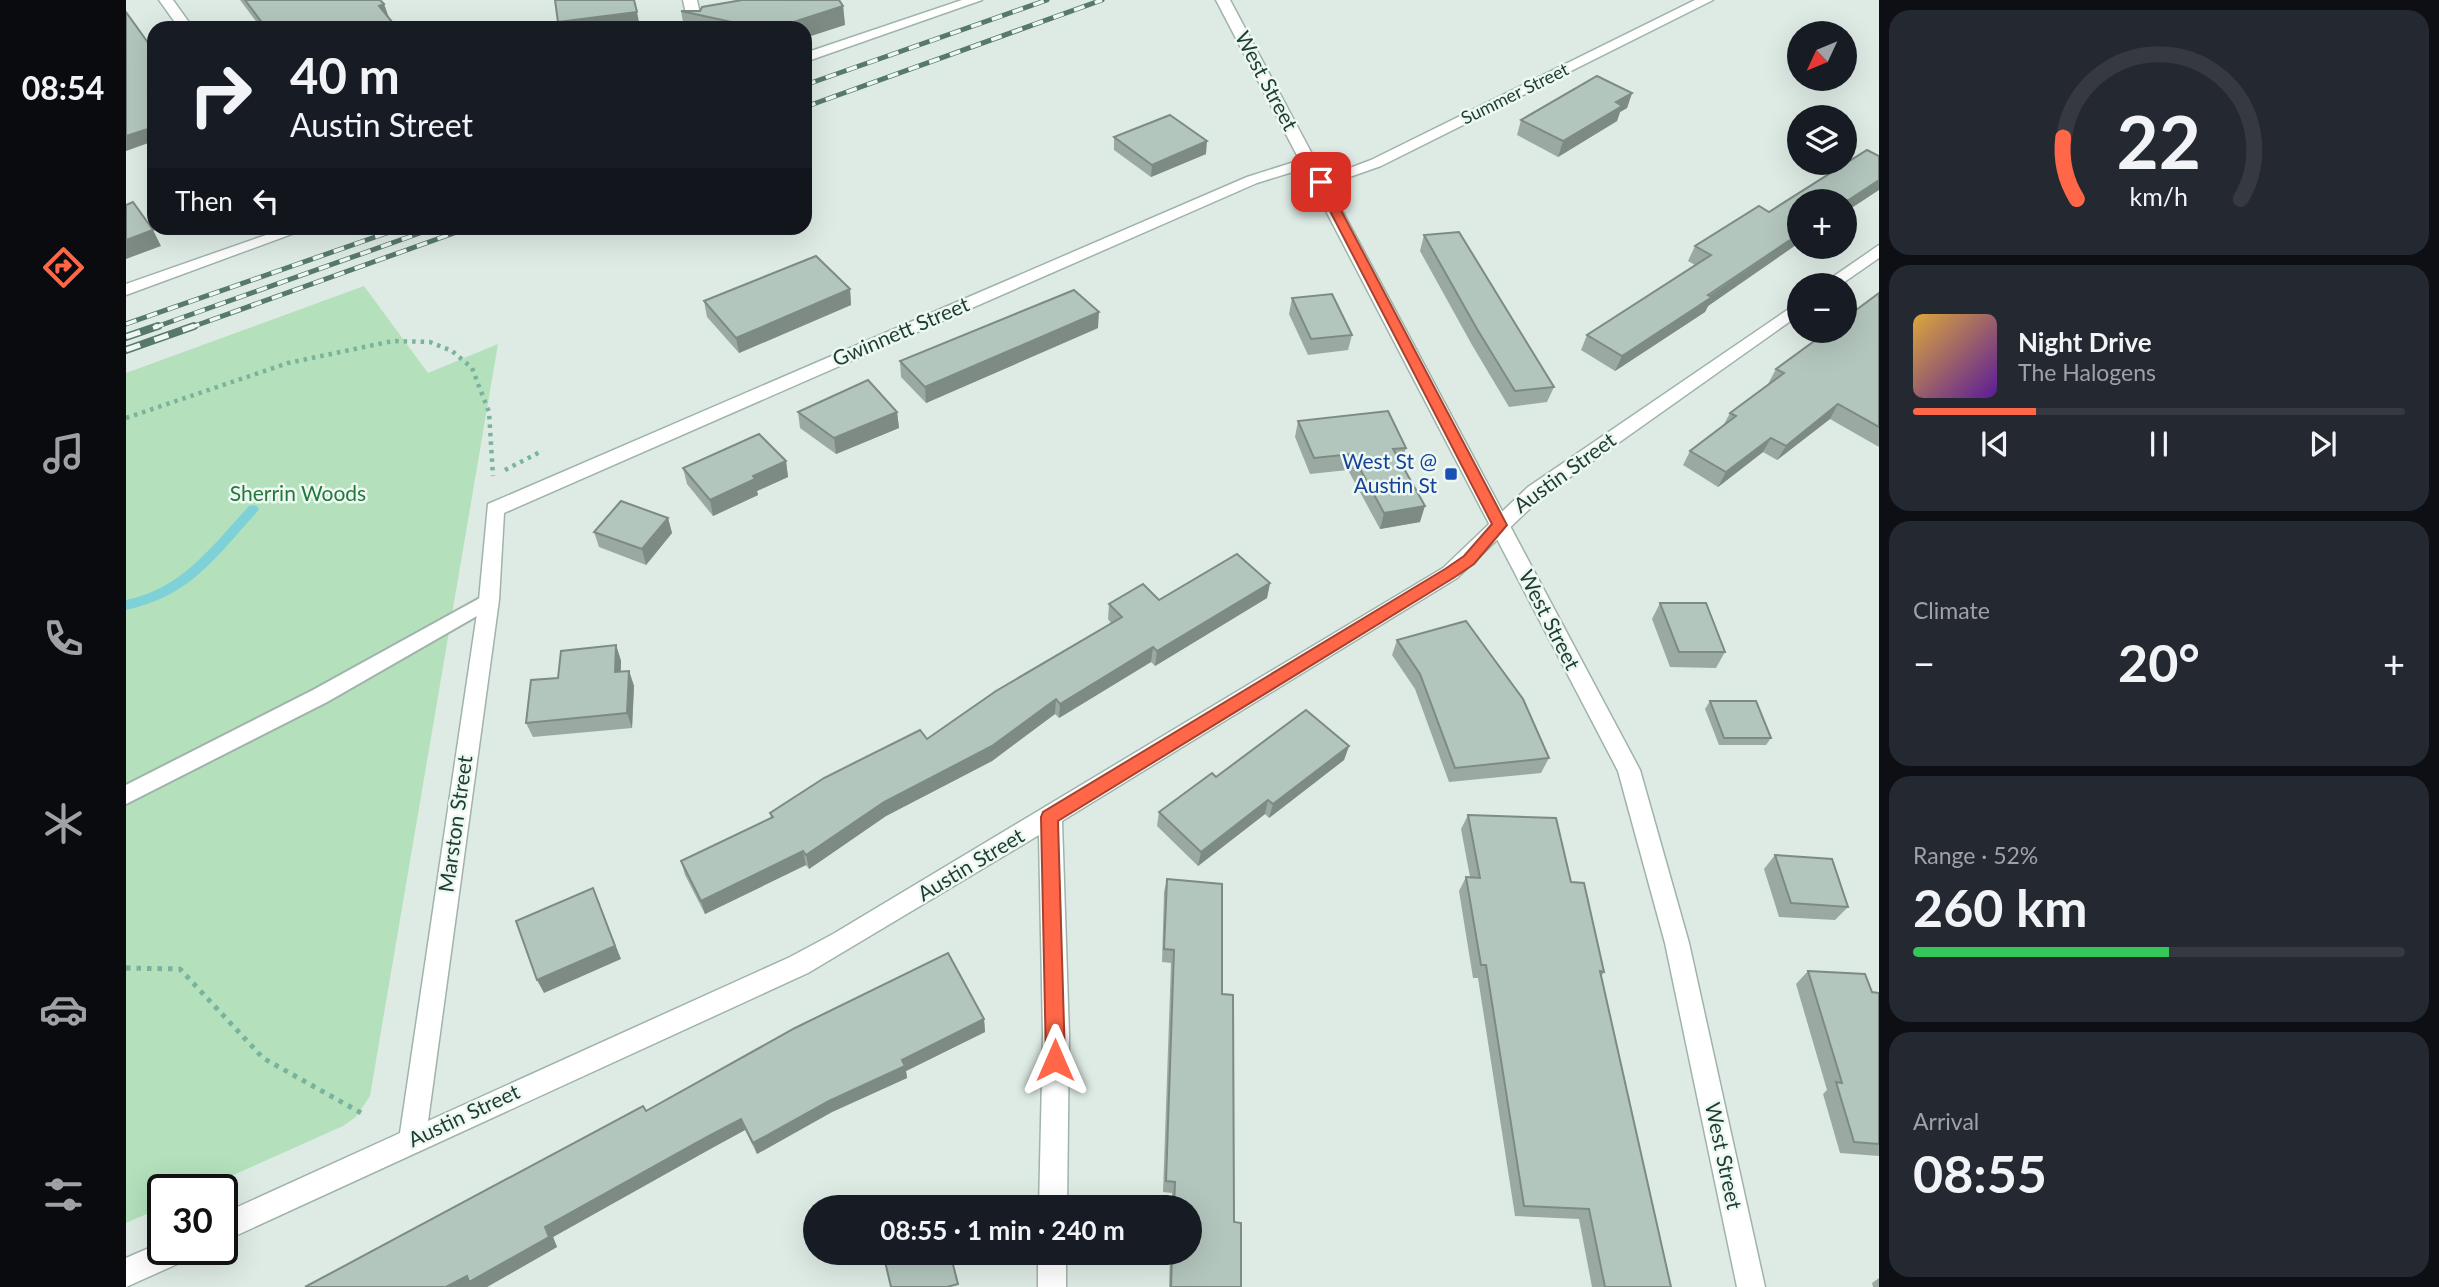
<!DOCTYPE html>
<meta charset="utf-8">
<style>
body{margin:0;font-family:Lato,sans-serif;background:#242831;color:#f1f3f6;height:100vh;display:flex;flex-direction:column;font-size:26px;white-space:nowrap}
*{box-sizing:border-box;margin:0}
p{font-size:23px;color:#9ea1a6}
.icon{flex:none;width:38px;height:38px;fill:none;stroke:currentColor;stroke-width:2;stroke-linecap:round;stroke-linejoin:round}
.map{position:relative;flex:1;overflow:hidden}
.details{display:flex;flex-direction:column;gap:10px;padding:10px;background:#0d0f14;width:560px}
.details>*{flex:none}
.hud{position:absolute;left:21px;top:21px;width:665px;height:214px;border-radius:21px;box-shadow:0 7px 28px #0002;background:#171b24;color:#f1f3f6;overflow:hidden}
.needle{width:46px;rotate:226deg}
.tools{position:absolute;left:1661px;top:21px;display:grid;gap:14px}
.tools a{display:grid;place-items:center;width:70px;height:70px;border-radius:50%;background:#171b24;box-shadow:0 7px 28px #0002;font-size:35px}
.speed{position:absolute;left:21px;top:1174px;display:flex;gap:14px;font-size:35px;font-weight:700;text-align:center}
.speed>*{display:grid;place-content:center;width:91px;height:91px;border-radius:50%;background:#171b24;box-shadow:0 7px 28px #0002;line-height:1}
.speed .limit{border:4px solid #111;border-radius:10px;background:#fff;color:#111}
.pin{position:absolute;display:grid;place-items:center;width:60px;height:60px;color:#fff;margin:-30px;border-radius:14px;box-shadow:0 4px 10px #0006}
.me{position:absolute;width:77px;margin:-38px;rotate:0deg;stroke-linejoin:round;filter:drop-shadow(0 0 5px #0008)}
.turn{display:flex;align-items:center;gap:24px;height:147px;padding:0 28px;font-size:32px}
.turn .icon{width:91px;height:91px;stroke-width:2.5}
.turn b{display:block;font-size:49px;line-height:60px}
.then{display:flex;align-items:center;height:66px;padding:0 28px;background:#0003;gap:14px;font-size:26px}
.big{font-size:52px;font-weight:700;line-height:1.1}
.details .widget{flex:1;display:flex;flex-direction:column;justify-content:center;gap:10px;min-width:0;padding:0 24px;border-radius:21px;background:#242831}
.details .dial{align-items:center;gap:0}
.dial svg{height:182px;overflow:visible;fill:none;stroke:#363941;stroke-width:7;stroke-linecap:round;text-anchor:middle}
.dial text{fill:#f1f3f6;stroke:none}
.song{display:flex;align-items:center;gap:21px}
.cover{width:84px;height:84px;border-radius:10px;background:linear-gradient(135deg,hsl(40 70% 55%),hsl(270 70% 35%))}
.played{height:7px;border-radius:4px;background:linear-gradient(90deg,#ff6748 25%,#363941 25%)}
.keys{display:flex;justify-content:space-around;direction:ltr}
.heat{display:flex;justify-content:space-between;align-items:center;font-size:38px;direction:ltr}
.charge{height:10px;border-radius:5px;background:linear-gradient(90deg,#34c759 52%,#363941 0)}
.trip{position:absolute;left:677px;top:1195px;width:399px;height:70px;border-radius:35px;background:#171b24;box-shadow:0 7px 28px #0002;font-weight:700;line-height:70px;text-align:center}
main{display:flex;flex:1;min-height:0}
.dock{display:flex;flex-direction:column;width:126px;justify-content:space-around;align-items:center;background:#090b0e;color:#9ea1a6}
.dock .icon{width:49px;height:49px}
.dock .selected{color:#ff6748}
.dock b{font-size:32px;color:#f1f3f6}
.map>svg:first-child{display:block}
</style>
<main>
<nav class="dock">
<b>08:54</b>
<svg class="icon selected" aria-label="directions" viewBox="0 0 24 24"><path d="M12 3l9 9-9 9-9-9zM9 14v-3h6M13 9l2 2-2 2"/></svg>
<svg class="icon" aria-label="music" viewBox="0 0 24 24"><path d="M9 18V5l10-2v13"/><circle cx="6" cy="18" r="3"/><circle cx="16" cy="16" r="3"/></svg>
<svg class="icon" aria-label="phone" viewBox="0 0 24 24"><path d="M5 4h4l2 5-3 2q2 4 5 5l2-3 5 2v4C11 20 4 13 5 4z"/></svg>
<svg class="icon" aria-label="climate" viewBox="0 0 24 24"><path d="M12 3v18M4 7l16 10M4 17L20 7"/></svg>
<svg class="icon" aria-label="car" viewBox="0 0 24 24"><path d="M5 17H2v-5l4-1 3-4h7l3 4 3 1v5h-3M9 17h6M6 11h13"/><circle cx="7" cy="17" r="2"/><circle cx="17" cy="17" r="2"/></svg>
<svg class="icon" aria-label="filters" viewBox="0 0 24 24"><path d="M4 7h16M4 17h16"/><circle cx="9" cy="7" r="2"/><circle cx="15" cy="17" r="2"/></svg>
</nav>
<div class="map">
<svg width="1753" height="1287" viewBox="0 0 1753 1287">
<rect width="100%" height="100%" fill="#deebe4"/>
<polygon fill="#b4e0bc" points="238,286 302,373 372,344 244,1096 230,1117 217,1126 74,1190 37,1190 37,1207 0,1223 0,373"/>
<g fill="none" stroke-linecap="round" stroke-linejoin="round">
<path fill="#7fd1d8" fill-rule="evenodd" d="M 127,505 L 131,506 L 133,509 L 131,512 C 89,558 65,596 0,610 L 0,600 C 56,589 86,546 123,506 Z"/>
<defs>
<polygon id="service" points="363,593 370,595 372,600 370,605 201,702 0,804 0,785 187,690"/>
<g id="minor">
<polygon points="33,0 47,0 67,28 53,28"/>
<polygon points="557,0 571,0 577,28 563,28"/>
<polygon points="836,0 856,0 679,62 679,53"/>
<polygon points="1569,0 1587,0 1255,166 1195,187 1187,182 1245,160"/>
<polygon points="1184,157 1192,162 1189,165 1131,183 378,513 373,600 302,1121 664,957 707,934 1317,568 1402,487 1673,302 1673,315 1416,497 1331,578 936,821 943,1035 941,1208 913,1208 917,1035 913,835 682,973 96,1242 96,1214 274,1133 353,600 362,504 1121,177"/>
<polygon points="160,228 182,228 0,295 0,284"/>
<polygon points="1753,245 1753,258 1714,285 1695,285"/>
<polygon points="37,1242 37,1250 64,1250 60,1260 0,1287 0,1258"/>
<rect x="912" y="1253" width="28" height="34"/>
</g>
<polygon id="tertiary" points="1090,0 1104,0 1514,770 1563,943 1639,1287 1611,1287 1539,943 1492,771"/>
</defs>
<use href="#service" stroke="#a0b3ab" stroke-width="4"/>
<use href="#minor" stroke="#a0b3ab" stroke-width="3"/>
<use href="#tertiary" stroke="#a0b3ab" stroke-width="3"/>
<g stroke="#7ab39d" stroke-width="4.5" stroke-dasharray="3.5 5" stroke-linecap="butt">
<polyline points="0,418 162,363 267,341 304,342 326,351 346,368 363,412 367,476"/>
<polyline points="379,470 416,451"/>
</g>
<polyline stroke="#7ab39d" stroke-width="5" stroke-dasharray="4.5 6" stroke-linecap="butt" points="0,968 54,969 137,1058 237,1114"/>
<use href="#service" fill="#fff" fill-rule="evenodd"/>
<use href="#minor" fill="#fff" fill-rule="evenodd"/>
<use href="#tertiary" fill="#fff" fill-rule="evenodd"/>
<defs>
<g id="rail-far1">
<polyline points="679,85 921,0"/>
<polyline points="679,107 976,0"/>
<polyline points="0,324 275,228"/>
<polyline points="27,328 308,228"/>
<polyline points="63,328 342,228"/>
</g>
<g id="rail">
<polyline points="0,337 32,326"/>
<polyline points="0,350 68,326"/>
</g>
</defs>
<use href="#rail-far1" stroke="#57796d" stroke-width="5"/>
<use href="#rail" stroke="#57796d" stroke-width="8"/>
<use href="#rail-far1" stroke="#eef8f2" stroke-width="3.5" stroke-dasharray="11" stroke-linecap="butt"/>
<use href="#rail" stroke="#eef8f2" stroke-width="5" stroke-dasharray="15" stroke-linecap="butt"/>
</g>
<g fill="#9aaaa3">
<polygon points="114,0 254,0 258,4 263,18 271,28 135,28"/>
<polygon points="717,6 719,25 679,28 558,28 555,11"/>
<polygon points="1506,93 1501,108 1494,112 1491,121 1432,157 1391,135 1395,120"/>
<polygon points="988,137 1080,154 1025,177 988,150"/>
<polygon points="1298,235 1428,387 1421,402 1383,407 1346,345 1294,251"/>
<polygon points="1569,246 1626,275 1582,306 1579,312 1489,371 1455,350 1461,335 1569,265 1562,261"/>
<polygon points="724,289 725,305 613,353 581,317 578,301"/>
<polygon points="1753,293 1753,447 1704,419 1651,460 1637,452 1592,487 1557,465 1564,451 1597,426 1604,413 1643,384 1642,384 1650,369"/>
<polygon points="1166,298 1226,335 1222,350 1182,355 1163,314"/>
<polygon points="972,328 800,403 775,377 774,361"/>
<polygon points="672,412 771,412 773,428 710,454 674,428"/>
<polygon points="1172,421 1280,448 1275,463 1294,522 1254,529 1222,470 1184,474 1169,437"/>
<polygon points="660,461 662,477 631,491 632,495 587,516 561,484 557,468"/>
<polygon points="542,518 546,533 520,565 473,547 468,532"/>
<polygon points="1144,583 1141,598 1029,666 1025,662 933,718 929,714 866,761 760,816 683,869 680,865 579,914 559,875 555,861 645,818 644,813 801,739 985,623 982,619 983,604 1033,600"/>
<polygon points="1534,603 1599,652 1590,668 1544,667 1526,619"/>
<polygon points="1271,640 1423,758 1415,773 1323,782 1289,689 1266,655"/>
<polygon points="490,645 495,661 495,672 503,671 508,686 506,728 407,737 400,723 432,678"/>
<polygon points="1584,701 1645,738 1640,745 1593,745 1579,709"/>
<polygon points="1223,746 1218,760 1143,818 1139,814 1072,866 1031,826 1033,812 1090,777"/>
<polygon points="1342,815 1445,882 1478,972 1475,977 1545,1287 1466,1287 1453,1219 1389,1216 1352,978 1347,978 1333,891 1340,877 1344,877 1335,829"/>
<polygon points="1649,855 1722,907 1709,920 1653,917 1638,869"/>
<polygon points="1041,879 1096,994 1108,1222 1115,1287 1043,1287 1044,1253 1064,1253 1064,1208 1046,1208 1046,1193 1037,1192 1045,963 1036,962 1038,892"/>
<polygon points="1682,971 1746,992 1753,993 1753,1156 1714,1153 1697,1094 1701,1090 1670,984"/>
<polygon points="858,1019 859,1032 780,1071 781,1078 706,1112 631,1154 619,1130 586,1148 427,1237 431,1247 361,1287 179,1287 520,1111"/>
<polygon points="1753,1278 1753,1287 1747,1287 1746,1283"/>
</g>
<g fill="#7d8b84">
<polygon points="258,4 263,18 253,6"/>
<polygon points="717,6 719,25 679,38 679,28 649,28"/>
<polygon points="511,12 514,27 433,28 432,22"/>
<polygon points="28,89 28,103 22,91"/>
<polygon points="1506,93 1501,108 1494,112 1491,121 1432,157 1437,141 1490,102"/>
<polygon points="28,127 28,141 0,151 0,136"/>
<polygon points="1081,141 1080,154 1025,177 1026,165"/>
<polygon points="1753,180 1753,190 1718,213 1718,203"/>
<polygon points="27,230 35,246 0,259 0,240"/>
<polygon points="1673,234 1673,243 1582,306 1579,312 1489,371 1496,356"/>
<polygon points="724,289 725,305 613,353 610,338"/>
<polygon points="973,312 972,328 800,403 799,387"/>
<polygon points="1712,404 1704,419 1651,460 1660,446"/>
<polygon points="771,412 773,428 710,454 708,438"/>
<polygon points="1645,438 1637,452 1592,487 1600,472"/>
<polygon points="660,461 662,477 631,491 632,495 587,516 584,500 627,476"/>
<polygon points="1299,506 1294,522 1254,529 1258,513"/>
<polygon points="542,518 546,533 520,565 516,549"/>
<polygon points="1144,583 1141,598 1029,666 1031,651"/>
<polygon points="490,645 495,661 494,687 489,672"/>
<polygon points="1027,647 1025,662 933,718 934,704"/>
<polygon points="503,671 508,686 506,728 501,713"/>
<polygon points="930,699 929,714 866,761 760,816 683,869 680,855 758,802"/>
<polygon points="1223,746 1218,760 1143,818 1147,804"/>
<polygon points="1142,800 1139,814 1072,866 1075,852"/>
<polygon points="677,851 680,865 579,914 575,901"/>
<polygon points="467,888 495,959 418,993 411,980"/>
<polygon points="858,1019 859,1032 780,1071 781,1078 706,1112 631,1154 627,1143 776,1060"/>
<polygon points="615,1119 619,1130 586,1148 427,1237 431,1247 361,1287 320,1287 419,1227 581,1137"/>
</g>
<g fill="#b3c6bd" stroke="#7d8b84" stroke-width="2">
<polygon points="119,0 254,0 258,4 253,6 271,28 140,28"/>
<polygon points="429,0 508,0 511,12 432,22"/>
<polygon points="616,0 713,0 717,6 649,28 633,28 555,11 574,11 576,7"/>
<polygon points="0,12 28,51 28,89 22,91 28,99 28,127 0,136"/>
<polygon points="1471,76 1506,93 1490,102 1496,106 1437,141 1395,120"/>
<polygon points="1044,115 1081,141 1026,165 988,137"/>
<polygon points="1741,150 1753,156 1753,180 1718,203 1718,201 1673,201 1673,234 1582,295 1586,297 1496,356 1461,335 1585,255 1569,246 1633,206 1643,212"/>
<polygon points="7,202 27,230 0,240 0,205"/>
<polygon points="1333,232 1428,387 1389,391 1351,329 1298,235"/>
<polygon points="690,256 724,289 610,338 578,301"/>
<polygon points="948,290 973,312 799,387 774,361"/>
<polygon points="1753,293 1753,427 1712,404 1660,446 1645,438 1600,472 1564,451 1610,416 1604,413 1658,373 1650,369 1702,331 1718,331 1718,319"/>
<polygon points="1206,294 1226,335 1185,339 1166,298"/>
<polygon points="742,380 771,412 708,438 672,412"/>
<polygon points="1262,411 1280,448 1267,449 1299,506 1258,513 1226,454 1188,458 1172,421"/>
<polygon points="633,434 660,461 627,476 629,479 584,500 557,468"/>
<polygon points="495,501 542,518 516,549 468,532"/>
<polygon points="1111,554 1144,583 1031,651 1027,647 934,704 930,699 866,746 758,802 680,855 677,851 575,901 555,861 647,817 644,813 698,778 794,730 801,739 870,691 996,617 983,604 1017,584 1033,600"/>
<polygon points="1534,603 1580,603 1599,652 1553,652"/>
<polygon points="1340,621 1397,699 1423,758 1329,768 1294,674 1271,640"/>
<polygon points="490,645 489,672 503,671 501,713 400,723 405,680 432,678 435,651"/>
<polygon points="1584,701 1630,701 1645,738 1598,738"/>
<polygon points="1180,710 1223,746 1147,804 1142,800 1075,852 1033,812 1086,773 1090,777"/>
<polygon points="1342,815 1430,818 1445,882 1458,883 1478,972 1474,971 1545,1287 1479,1287 1463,1209 1398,1206 1360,965 1355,965 1340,877 1354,878"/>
<polygon points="1649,855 1706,859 1722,907 1665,903"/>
<polygon points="1041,879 1096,884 1096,994 1107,995 1108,1222 1115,1223 1115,1287 1045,1287 1046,1253 1064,1253 1064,1208 1048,1208 1049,1182 1040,1181 1048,950 1038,949"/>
<polygon points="467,888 489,946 411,980 390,921"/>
<polygon points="822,953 858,1019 776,1060 779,1066 703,1101 627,1143 615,1119 581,1137 419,1227 423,1237 343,1282 341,1276 320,1287 179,1287 517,1106 520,1111 669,1028"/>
<polygon points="1682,971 1739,974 1746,992 1753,993 1753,1144 1728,1142 1710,1082 1716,1083"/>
<polygon points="810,1201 812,1208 788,1208"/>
<polygon points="757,1253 824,1253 832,1284 821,1287 765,1287"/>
</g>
<polygon fill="#ff6748" stroke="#a6432f" stroke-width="2" points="1195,178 1200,182 1381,525 1348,564 1329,577 932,821 939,1060 936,1066 929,1069 922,1066 920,1060 915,817 917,812 1319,569 1338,556 1366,524 1189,182"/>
<rect fill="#1a4fb4" stroke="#eef8f2" stroke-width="2.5" x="1318" y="467" width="14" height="14" rx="3.5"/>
<g text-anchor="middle" stroke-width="5" stroke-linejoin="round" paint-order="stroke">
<g font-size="18" fill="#1d3d32" stroke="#eef8f2">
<text transform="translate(1389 94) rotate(-26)" y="6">Summer Street</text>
</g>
<g font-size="21" fill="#1d3d32" stroke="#eef8f2">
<text transform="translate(1140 81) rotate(62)" y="7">West Street</text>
<text transform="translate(775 332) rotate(-23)" y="7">Gwinnett Street</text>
<text transform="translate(1439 473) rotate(-36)" y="7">Austin Street</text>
<text transform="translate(1423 620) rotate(63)" y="7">West Street</text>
<text transform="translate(330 824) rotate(-82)" y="7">Marston Street</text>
<text transform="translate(845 865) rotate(-31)" y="7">Austin Street</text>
<text transform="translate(338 1116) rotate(-25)" y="7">Austin Street</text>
<text transform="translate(1597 1156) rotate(78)" y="7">West Street</text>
</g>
<g font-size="21" fill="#164399" stroke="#eef8f2" text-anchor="end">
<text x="1311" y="469">West St @<tspan x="1311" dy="24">Austin St</tspan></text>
</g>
<g font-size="21" fill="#23783d" stroke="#eef8f2">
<text x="172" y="501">Sherrin Woods</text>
</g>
</g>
</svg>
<div class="tools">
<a><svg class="needle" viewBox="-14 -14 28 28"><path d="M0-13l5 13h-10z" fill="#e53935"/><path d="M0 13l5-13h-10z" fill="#9ea1a6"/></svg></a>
<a><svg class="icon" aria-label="layers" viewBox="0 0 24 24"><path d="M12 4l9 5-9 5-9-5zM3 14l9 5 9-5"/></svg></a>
<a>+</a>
<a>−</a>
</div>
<div class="speed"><div class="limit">30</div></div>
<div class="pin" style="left:1195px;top:182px;background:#d93025"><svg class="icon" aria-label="arrive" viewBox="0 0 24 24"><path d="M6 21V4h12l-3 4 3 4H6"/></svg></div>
<svg class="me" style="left:929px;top:1060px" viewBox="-20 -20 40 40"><path d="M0-17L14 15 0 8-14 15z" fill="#ff6748" stroke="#fff" stroke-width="4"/></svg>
<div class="trip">08:55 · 1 min · 240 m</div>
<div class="hud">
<div class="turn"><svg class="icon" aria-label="right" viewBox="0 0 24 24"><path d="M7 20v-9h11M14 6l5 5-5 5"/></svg><div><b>40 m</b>Austin Street</div></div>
<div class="then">Then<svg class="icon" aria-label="left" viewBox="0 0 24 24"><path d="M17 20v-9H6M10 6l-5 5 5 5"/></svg></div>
</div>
</div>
<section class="details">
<div class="widget dial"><svg viewBox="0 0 100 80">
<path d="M14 69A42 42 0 1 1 86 69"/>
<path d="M14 69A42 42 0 0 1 8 42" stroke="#ff6748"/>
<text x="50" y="56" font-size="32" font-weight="700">22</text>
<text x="50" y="72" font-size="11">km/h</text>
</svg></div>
<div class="widget">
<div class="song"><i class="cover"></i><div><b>Night Drive</b><p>The Halogens</p></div></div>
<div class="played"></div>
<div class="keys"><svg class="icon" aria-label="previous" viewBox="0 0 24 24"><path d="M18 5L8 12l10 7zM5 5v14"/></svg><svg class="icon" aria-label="pause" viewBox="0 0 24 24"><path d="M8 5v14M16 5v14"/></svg><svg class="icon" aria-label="next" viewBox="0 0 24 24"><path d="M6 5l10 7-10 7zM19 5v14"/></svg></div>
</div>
<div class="widget"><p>Climate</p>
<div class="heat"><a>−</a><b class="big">20°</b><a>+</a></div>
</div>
<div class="widget"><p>Range · 52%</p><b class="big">260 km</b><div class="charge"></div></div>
<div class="widget"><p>Arrival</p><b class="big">08:55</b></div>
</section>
</main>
